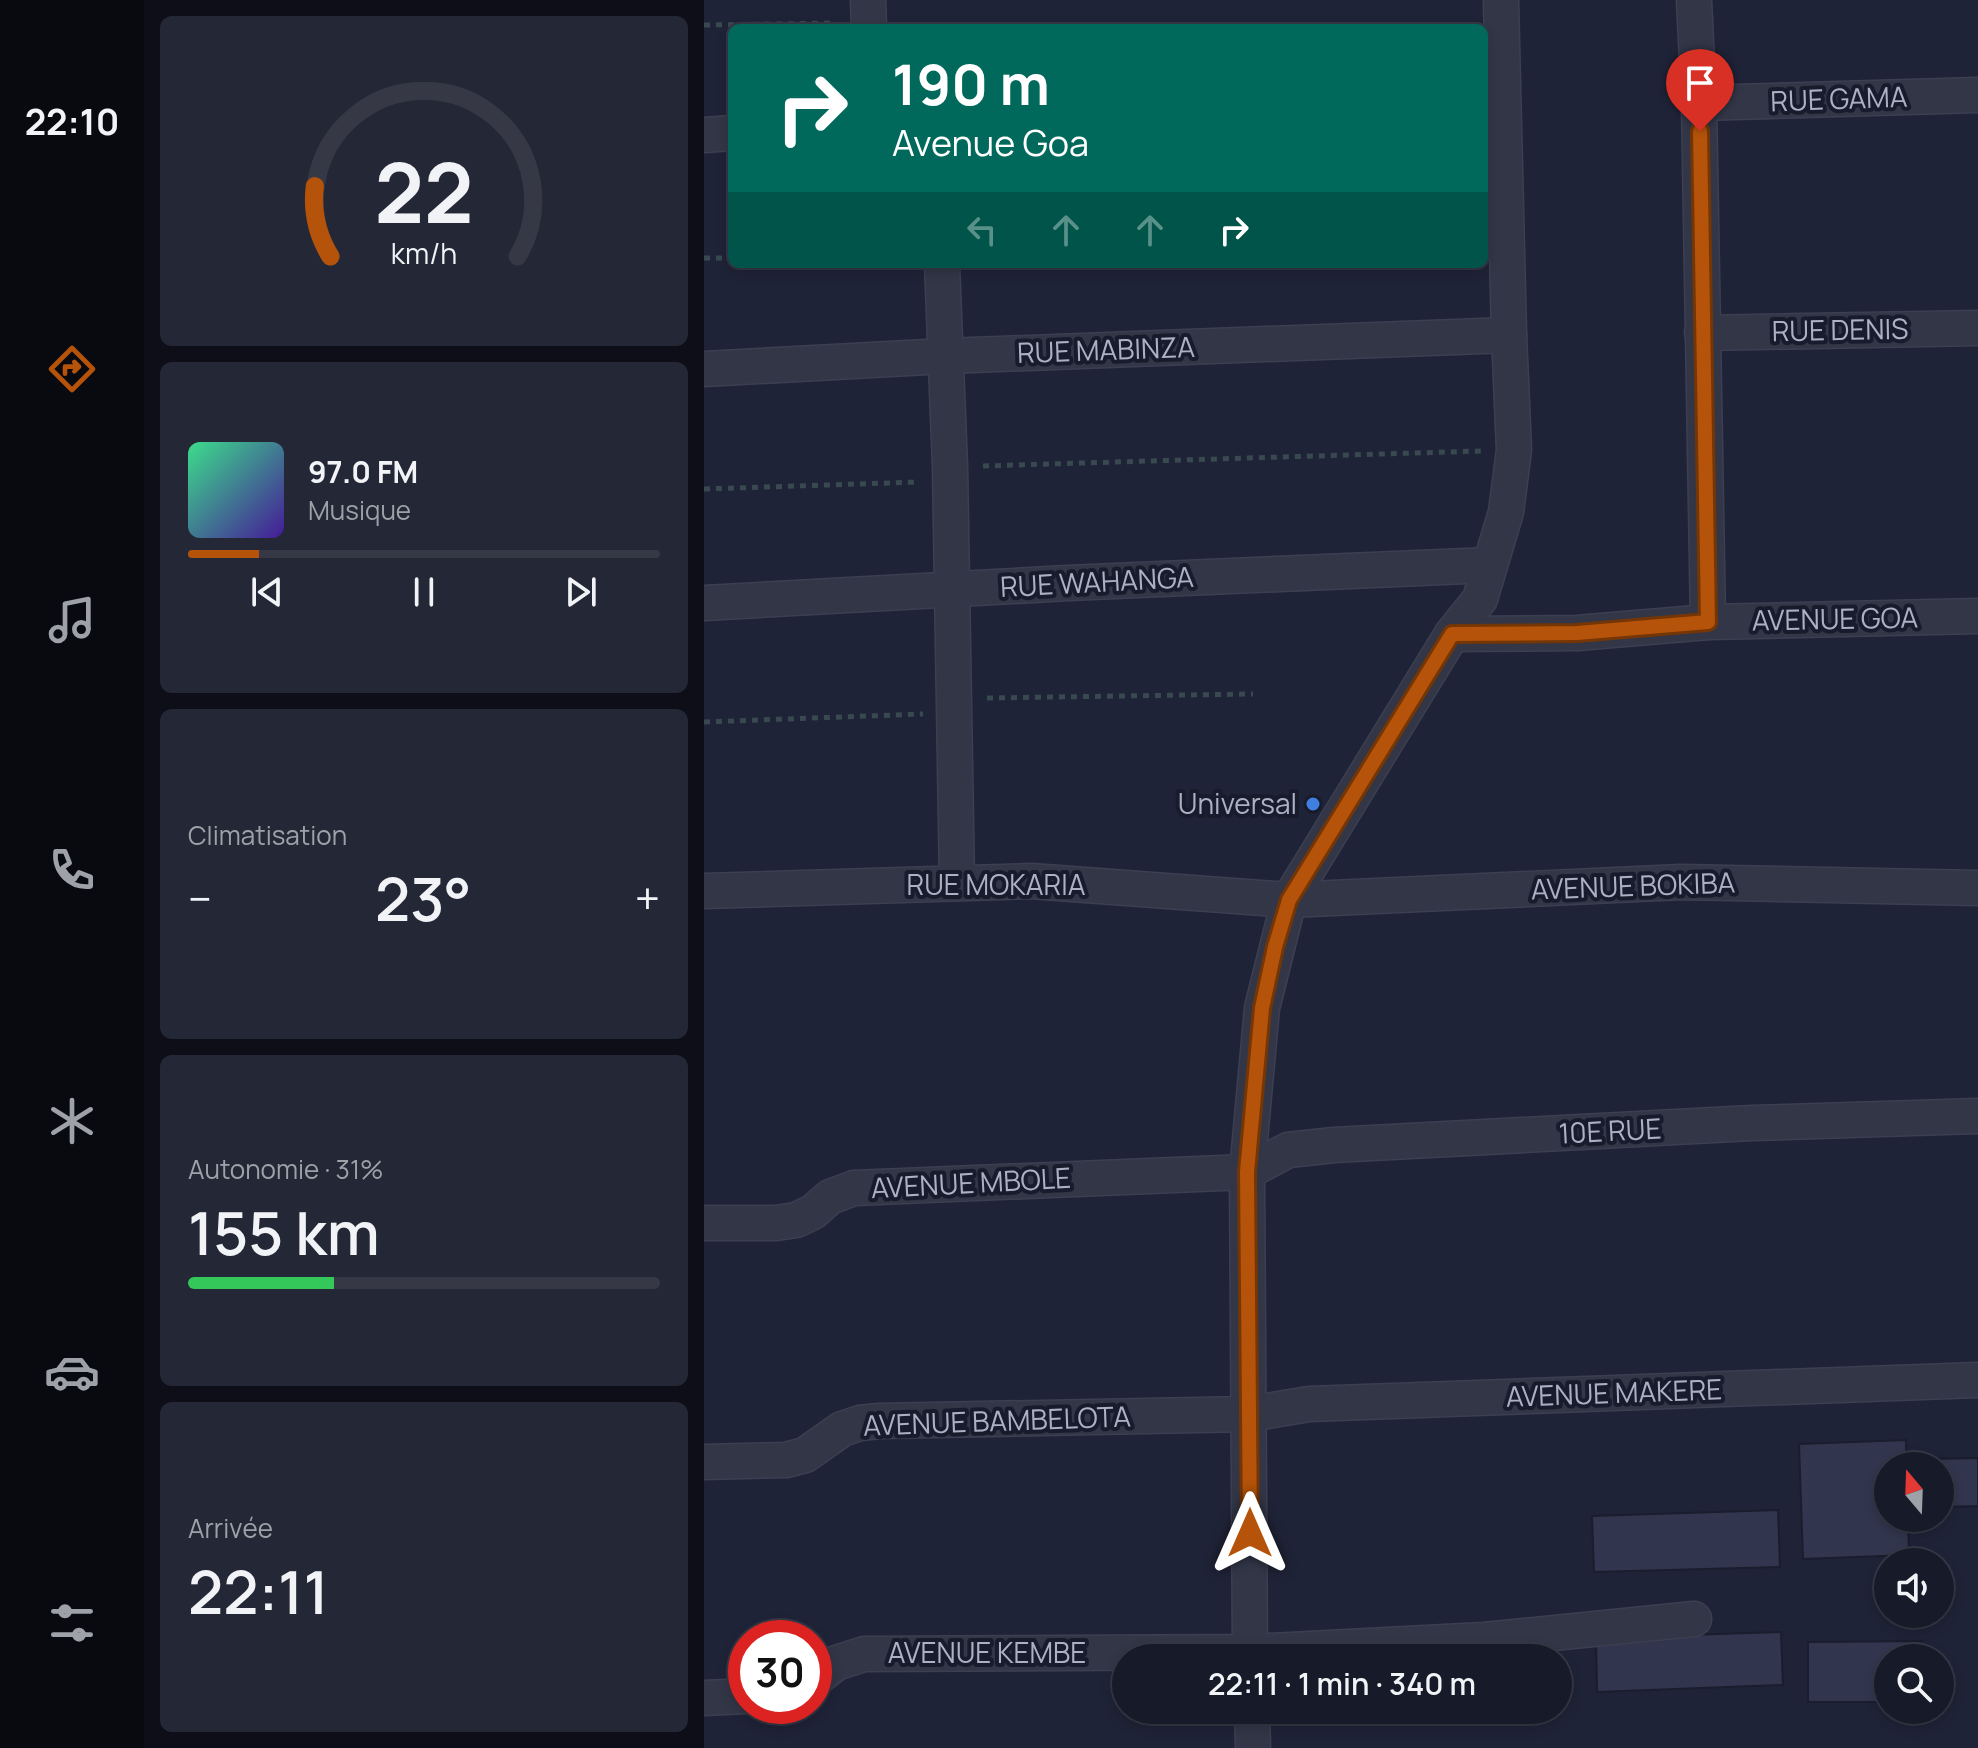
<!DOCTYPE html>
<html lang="fr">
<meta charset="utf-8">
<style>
body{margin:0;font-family:Manrope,sans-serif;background:#242735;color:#f1f3f6;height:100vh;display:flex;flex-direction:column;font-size:30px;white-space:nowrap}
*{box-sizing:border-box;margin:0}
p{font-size:26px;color:#9ea1a8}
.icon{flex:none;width:44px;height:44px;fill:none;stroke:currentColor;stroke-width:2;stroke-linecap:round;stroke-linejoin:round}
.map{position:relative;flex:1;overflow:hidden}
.panel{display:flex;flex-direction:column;gap:16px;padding:16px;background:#0d0e17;width:560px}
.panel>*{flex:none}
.hud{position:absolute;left:24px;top:24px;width:760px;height:244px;border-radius:12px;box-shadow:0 4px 12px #0003,0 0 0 2px #363846;background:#00695c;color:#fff;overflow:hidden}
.needle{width:52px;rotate:341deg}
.buttons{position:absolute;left:1170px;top:1452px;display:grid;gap:16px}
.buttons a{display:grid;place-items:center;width:80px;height:80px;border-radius:50%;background:#171a29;box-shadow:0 4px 12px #0003,0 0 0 2px #363846;font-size:40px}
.speed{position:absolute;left:24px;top:1620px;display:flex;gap:16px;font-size:40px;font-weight:700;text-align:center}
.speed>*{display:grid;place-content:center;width:104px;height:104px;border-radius:50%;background:#171a29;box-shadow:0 4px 12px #0003,0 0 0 2px #363846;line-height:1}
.speed .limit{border:12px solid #d22;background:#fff;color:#111}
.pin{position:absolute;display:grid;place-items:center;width:68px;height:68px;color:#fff;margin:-82px -34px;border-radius:50% 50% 50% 0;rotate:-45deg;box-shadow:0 0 8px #0007}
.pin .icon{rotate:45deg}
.me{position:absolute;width:88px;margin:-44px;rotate:0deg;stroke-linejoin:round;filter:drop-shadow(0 0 6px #0008)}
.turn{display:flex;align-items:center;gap:28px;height:168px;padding:0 32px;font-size:36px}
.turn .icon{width:104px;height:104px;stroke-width:2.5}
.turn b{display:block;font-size:56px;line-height:68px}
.lanes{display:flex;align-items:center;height:76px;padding:0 32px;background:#0003;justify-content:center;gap:40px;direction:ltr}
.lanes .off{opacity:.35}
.big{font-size:60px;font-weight:600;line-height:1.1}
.panel .widget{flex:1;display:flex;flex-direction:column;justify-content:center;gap:12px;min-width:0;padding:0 28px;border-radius:12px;background:#242735}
.panel .dial{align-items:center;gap:0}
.dial svg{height:208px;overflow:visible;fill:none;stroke:#363846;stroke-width:7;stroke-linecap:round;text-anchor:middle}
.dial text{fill:#f1f3f6;stroke:none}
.song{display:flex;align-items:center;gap:24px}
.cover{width:96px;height:96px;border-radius:12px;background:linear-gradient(135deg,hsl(150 70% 55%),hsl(260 70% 35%))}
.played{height:8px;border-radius:4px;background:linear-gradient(90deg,#b45309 15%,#363846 15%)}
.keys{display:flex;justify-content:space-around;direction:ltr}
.heat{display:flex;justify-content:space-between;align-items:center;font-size:44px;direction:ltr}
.charge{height:12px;border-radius:6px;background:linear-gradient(90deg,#34c759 31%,#363846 0)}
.trip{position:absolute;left:408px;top:1644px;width:460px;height:80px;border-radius:40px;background:#171a29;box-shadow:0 4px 12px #0003,0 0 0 2px #363846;font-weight:600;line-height:80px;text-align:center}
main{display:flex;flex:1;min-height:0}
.tab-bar{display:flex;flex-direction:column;width:144px;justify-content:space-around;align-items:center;background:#090a10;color:#9ea1a8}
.tab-bar .icon{width:56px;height:56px}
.tab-bar .active{color:#b45309}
.tab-bar b{font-size:36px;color:#f1f3f6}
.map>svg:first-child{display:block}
</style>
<main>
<nav class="tab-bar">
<b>22:10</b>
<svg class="icon active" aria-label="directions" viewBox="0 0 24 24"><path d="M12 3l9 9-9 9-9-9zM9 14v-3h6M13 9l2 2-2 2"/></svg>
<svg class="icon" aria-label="music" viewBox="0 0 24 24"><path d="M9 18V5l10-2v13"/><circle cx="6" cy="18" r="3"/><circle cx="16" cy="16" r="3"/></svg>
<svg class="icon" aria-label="phone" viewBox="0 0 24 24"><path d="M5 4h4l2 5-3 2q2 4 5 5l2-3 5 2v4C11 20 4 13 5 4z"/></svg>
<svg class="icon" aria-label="climate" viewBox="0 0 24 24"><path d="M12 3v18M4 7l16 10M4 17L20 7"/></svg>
<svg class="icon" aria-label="car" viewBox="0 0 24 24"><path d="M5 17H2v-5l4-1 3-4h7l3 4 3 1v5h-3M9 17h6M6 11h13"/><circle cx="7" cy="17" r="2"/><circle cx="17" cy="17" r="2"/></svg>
<svg class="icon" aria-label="filters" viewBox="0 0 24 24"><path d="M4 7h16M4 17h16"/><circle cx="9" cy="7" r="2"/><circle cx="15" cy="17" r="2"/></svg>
</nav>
<section class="panel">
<div class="widget dial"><svg viewBox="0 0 100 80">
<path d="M14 69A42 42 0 1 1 86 69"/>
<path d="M14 69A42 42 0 0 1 8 42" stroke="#b45309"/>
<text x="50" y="56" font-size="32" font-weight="700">22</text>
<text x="50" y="72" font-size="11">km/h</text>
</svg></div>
<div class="widget">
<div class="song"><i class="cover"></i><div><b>97.0 FM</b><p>Musique</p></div></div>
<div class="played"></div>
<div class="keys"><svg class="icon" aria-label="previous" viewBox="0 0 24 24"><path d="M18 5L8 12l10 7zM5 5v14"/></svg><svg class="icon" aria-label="pause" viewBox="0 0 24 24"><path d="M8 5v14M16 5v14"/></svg><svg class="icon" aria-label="next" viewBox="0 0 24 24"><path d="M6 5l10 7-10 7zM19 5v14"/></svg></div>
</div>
<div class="widget"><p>Climatisation</p>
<div class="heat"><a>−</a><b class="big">23°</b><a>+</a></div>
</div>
<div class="widget"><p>Autonomie · 31%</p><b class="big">155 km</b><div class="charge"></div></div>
<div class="widget"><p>Arrivée</p><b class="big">22:11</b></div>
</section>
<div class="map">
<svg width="1274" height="1748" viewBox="0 0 1274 1748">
<rect width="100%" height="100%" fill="#1f2337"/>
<g fill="#31364e" stroke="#1a1d2d" stroke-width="2">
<polygon points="1202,1440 1202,1466 1184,1466 1184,1518 1204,1518 1205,1555 1099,1559 1095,1444"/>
<polygon points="1274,1458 1274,1506 1236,1507 1236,1466 1228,1466 1227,1459"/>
<polygon points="1274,1458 1274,1506 1236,1507 1236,1466 1228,1466 1227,1459"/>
<polygon points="1074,1510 1076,1567 890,1572 888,1516"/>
<polygon points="1077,1632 1079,1685 893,1692 892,1638"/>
<polygon points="1218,1641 1218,1658 1184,1658 1184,1702 1104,1702 1104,1642"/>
</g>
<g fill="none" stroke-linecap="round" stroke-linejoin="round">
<defs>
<g id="minor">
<polyline points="164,0 165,28"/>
<polyline points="990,0 995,103 1004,622"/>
<polyline points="995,103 1274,95"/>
<polyline points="0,135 28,133"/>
<polyline points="238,264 246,467 253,883"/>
<polyline points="998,333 1274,328"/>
<polyline points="0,369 242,356 805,335"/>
<polyline points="0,603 364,583 786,565"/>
<polyline points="748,634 873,633 1004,622 1274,616"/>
<polyline points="0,891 327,881 585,900 977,882 1274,888"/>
<polyline points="0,1223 72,1223 92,1220 109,1212 126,1197 150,1188 543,1172 584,1150 630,1145 1048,1123 1274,1116"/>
<polyline points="0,1462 82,1460 101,1455 138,1429 156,1423 175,1421 546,1414 605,1404 1274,1380"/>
<polyline points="546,1658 543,1172 558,1008 585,900 748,634 776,599 802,512 810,450 805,335 797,0"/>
<polyline points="110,1680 132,1663 160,1654 546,1652 780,1640 990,1619"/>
<polyline points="0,1698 42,1696"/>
<polyline points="548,1710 549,1748"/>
</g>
</defs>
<use href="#minor" stroke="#3c3f51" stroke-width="37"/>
<g stroke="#394950" stroke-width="5" stroke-dasharray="6 6" stroke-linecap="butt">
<polyline points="0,25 131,23"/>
<polyline points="0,258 28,258"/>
<polyline points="279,466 777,451"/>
<polyline points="0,489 215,482"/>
<polyline points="283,698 549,694"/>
<polyline points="0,722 219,714"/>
</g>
<use href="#minor" stroke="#323647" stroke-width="34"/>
</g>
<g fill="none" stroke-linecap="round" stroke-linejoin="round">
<defs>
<polyline id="route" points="546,1533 543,1172 558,1008 571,947 585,900 748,634 873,633 1004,622 996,131"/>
</defs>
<use href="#route" stroke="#753606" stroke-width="20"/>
<use href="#route" stroke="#b45309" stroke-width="14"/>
</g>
<circle fill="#3f7fe0" stroke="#181b2b" stroke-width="3" cx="609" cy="804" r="8"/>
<g text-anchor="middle" stroke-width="8" stroke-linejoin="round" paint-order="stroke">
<g font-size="28" fill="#acb0c4" stroke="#181b2b">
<text transform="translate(1135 99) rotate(-2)" y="10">RUE GAMA</text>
<text transform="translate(1136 330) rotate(-1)" y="10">RUE DENIS</text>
<text transform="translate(402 350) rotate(-2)" y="10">RUE MABINZA</text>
<text transform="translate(393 582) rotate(-3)" y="10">RUE WAHANGA</text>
<text transform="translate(1131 619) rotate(-1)" y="10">AVENUE GOA</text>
<text x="292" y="895">RUE MOKARIA</text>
<text transform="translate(929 886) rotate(-2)" y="10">AVENUE BOKIBA</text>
<text transform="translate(906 1131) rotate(-3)" y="10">10E RUE</text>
<text transform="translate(267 1183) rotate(-3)" y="10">AVENUE MBOLE</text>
<text transform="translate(910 1393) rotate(-2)" y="10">AVENUE MAKERE</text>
<text transform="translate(293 1421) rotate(-2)" y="10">AVENUE BAMBELOTA</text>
<text x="283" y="1663">AVENUE KEMBE</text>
</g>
<g font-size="28" fill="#acb0c4" stroke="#181b2b" text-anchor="end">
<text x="593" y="814">Universal</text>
</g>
</g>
</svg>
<div class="buttons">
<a><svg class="needle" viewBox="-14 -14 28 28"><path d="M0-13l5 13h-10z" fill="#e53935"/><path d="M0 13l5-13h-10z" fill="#9ea1a8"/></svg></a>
<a><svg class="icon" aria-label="sound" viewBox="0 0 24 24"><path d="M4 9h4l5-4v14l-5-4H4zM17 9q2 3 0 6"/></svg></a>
<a><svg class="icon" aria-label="search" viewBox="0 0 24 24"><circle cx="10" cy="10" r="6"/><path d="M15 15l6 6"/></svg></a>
</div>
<div class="speed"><div class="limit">30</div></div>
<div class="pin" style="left:996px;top:131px;background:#d93025"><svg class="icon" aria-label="arrive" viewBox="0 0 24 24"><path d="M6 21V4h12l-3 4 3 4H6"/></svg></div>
<svg class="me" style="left:546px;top:1533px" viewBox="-20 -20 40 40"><path d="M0-17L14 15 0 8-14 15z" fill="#b45309" stroke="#fff" stroke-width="4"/></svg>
<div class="trip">22:11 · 1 min · 340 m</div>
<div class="hud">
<div class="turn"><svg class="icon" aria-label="right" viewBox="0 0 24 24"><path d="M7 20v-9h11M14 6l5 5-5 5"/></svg><div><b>190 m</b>Avenue Goa</div></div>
<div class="lanes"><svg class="icon off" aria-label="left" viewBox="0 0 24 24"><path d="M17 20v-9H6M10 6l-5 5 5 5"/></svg><svg class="icon off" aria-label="ahead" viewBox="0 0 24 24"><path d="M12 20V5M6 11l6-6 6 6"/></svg><svg class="icon off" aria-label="ahead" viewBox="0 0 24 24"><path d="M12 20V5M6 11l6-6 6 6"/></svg><svg class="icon" aria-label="right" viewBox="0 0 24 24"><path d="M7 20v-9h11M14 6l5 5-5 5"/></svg></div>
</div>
</div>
</main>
